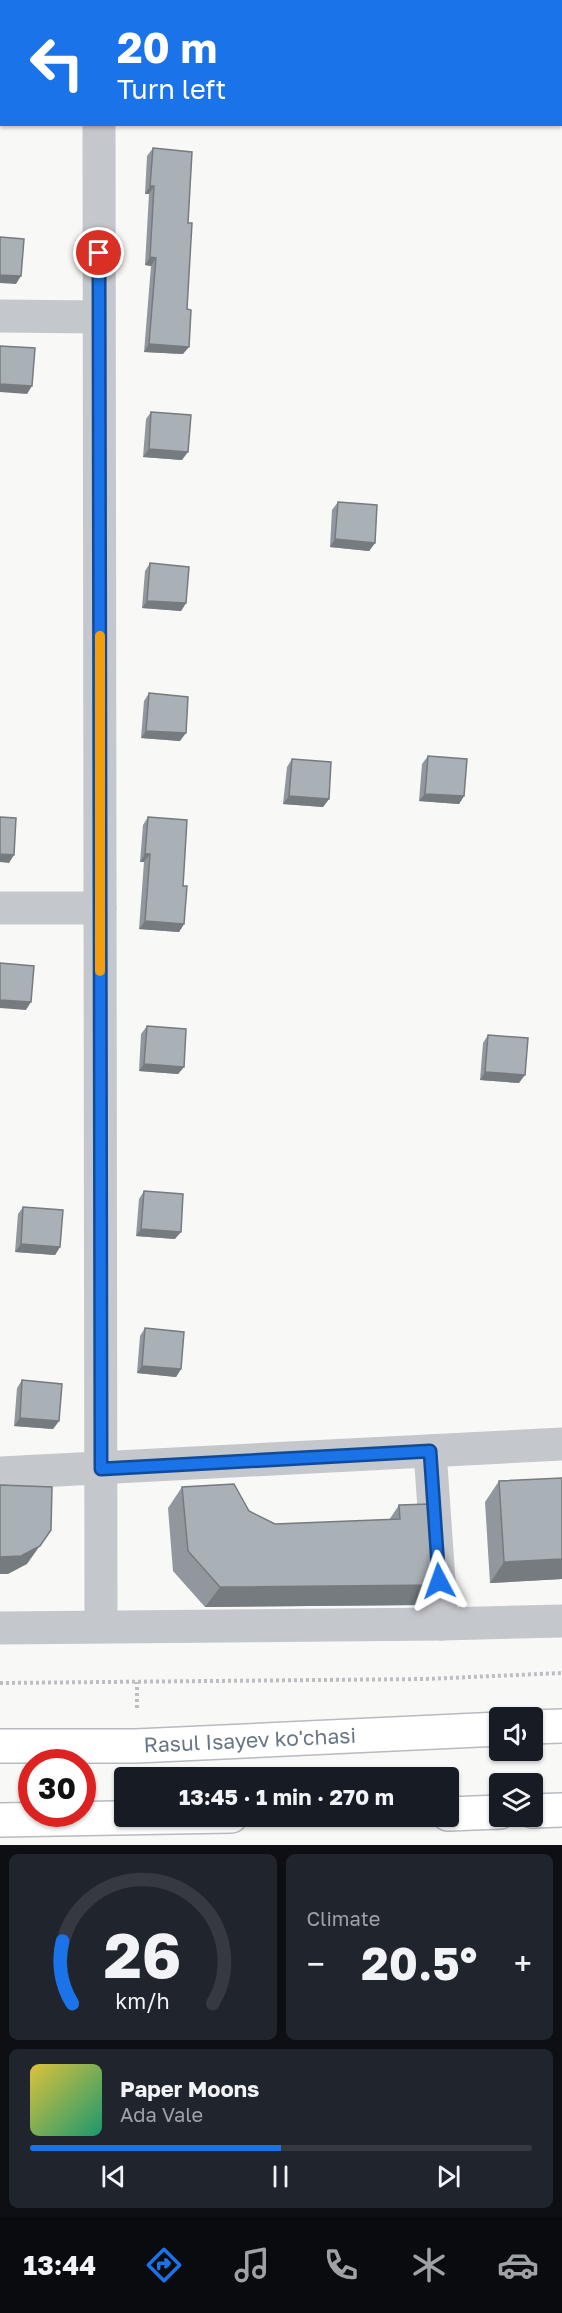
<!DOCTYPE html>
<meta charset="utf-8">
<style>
body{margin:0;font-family:"Golos Text",sans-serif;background:#20242c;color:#f1f3f6;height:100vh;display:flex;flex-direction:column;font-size:22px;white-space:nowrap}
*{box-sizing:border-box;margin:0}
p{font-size:20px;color:#9ea1a6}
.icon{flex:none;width:33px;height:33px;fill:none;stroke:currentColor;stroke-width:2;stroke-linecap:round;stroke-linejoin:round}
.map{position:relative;height:1845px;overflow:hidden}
.sheet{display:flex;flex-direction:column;gap:9px;padding:9px;background:#0d0f14;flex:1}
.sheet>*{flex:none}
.guide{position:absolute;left:0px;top:0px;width:562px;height:126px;box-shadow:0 2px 4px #0004;background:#1a73e8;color:#fff;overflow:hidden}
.controls{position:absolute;left:489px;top:1707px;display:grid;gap:12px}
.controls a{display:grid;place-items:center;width:54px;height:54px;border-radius:6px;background:#171b24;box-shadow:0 2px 4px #0004;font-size:30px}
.speed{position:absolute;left:18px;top:1749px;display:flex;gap:12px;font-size:30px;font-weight:700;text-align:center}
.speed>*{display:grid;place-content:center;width:78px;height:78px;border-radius:50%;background:#171b24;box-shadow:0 2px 4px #0004;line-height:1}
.speed .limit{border:9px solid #d22;background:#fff;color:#111}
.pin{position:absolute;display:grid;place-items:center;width:51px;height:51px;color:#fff;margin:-26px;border:3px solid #fff;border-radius:50%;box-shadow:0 2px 6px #0007}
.me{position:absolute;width:66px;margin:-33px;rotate:356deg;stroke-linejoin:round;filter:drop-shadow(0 0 4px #0008)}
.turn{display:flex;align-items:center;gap:21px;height:126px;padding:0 18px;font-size:27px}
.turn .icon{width:78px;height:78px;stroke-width:2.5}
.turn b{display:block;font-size:42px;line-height:51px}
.big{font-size:45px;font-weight:700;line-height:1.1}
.sheet .widget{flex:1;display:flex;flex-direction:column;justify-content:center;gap:9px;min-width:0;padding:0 21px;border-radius:9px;background:#20242c}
.sheet .dial{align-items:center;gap:0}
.dial svg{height:156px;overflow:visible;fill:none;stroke:#363941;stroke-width:7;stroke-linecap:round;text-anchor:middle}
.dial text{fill:#f1f3f6;stroke:none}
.song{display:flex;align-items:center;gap:18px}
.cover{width:72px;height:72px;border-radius:9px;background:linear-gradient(135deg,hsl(50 70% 55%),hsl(160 70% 35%))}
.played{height:6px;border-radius:3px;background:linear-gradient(90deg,#1a73e8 50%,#363941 50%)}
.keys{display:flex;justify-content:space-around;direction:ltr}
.heat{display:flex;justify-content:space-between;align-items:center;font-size:33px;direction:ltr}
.sheet .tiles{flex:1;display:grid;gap:9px;grid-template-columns:1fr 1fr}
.widget:last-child{grid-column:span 2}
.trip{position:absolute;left:114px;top:1767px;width:345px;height:60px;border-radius:6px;background:#171b24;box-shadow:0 2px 4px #0004;font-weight:700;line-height:60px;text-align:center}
.tabs{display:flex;height:96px;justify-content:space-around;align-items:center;background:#090b0e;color:#9ea1a6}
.tabs .icon{width:42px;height:42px}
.tabs .current{color:#1a73e8}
.tabs b{font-size:27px;color:#f1f3f6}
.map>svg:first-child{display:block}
</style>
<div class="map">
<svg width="562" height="1845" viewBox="0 0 562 1845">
<rect width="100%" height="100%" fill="#f8f8f6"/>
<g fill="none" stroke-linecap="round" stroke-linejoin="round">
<defs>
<g id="primary">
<polyline points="532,1727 562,1726"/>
<path id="s1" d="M 0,1746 L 136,1746 L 500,1729"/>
<polyline points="532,1811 562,1810"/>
<polyline points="448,1814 500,1812"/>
<polyline points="0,1820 231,1816"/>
</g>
</defs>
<use href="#primary" stroke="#b7bbbf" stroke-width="36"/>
<g stroke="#bcbec1" stroke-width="4" stroke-dasharray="3 3" stroke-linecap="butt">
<polyline points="0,1683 425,1679 562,1673"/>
<polyline points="137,1708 137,1682"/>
</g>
<g stroke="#c4c7cb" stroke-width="33">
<polyline points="98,0 98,2"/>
<polyline points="99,124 101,1626"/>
<polyline points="0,316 99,317"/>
<polyline points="0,908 100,908"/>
<polyline points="430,1451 442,1624"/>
<polyline points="0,1473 562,1444"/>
<polyline points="0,1628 442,1624 562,1621"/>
</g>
<use href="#primary" stroke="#fff" stroke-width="33"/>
</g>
<g fill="#91979d">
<polygon points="153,148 188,223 183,354 144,352 151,266 145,265 149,194 145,194 147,156"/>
<polygon points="151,412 182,460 143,457 146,419"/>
<polygon points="338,502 375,543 369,551 330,547 332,510"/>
<polygon points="150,563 186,603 181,611 142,608 145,571"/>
<polygon points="149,693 180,741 141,738 144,701"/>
<polygon points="428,756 464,796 459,804 419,801 422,764"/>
<polygon points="292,759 329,799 323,807 283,804 287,767"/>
<polygon points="148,817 183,886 184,924 179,932 139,929 144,862 140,862 143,825"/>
<polygon points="147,1026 184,1067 178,1074 139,1071 141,1034"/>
<polygon points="488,1035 519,1083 480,1080 483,1043"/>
<polygon points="144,1191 175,1239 136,1236 139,1199"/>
<polygon points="23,1207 60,1247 55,1255 15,1252 18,1214"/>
<polygon points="145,1328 181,1369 176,1377 137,1373 140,1336"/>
<polygon points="22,1380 59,1421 53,1429 14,1426 17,1388"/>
<polygon points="562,1478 562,1579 490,1583 485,1502 499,1481"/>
<polygon points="182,1487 249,1511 275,1524 389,1520 399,1505 436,1585 422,1605 205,1607 173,1571 168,1508"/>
</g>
<g fill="#767b7f">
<polygon points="150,186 154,186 149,194 145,194"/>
<polygon points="150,257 156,258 151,266 145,265"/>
<polygon points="0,275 21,276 16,284 0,283"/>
<polygon points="149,344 189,347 183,354 144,352"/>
<polygon points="0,384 32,386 27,394 0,392"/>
<polygon points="149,449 188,452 182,460 143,457"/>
<polygon points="335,539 375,543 369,551 330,547"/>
<polygon points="147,601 186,603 181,611 142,608"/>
<polygon points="146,731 186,733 180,741 141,738"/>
<polygon points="425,794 464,796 459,804 419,801"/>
<polygon points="289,796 329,799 323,807 283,804"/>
<polygon points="0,854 14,855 9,863 0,862"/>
<polygon points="145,854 150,854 144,862 140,862"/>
<polygon points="145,921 184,924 179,932 139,929"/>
<polygon points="0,1000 31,1002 26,1010 0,1008"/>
<polygon points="144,1064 184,1067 178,1074 139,1071"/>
<polygon points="485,1072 525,1075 519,1083 480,1080"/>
<polygon points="141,1229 181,1232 175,1239 136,1236"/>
<polygon points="21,1244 60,1247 55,1255 15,1252"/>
<polygon points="142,1366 181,1369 176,1377 137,1373"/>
<polygon points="20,1418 59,1421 53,1429 14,1426"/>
<polygon points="51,1530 27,1564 8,1574 0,1574 0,1557"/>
<polygon points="562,1559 562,1579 490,1583 504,1562"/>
<polygon points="436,1585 422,1605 205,1607 220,1587"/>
</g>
<g fill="#a9b0b6" stroke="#767b7f" stroke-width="1.5">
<polygon points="153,148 192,152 188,223 192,223 187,309 191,310 189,347 149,344 156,258 150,257 154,186 150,186"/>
<polygon points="0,237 24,239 21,276 0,275"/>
<polygon points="0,346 35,348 32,386 0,384"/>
<polygon points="151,412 191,415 188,452 149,449"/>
<polygon points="338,502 377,505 375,543 335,539"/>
<polygon points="150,563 189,567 186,603 147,601"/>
<polygon points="149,693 188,697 186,733 146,731"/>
<polygon points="428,756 467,759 464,796 425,794"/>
<polygon points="292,759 331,762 329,799 289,796"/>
<polygon points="0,817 16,818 14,855 0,854"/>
<polygon points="148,817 187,820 183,886 187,886 184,924 145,921 150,854 145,854"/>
<polygon points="0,963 34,966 31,1002 0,1000"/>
<polygon points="147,1026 186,1029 184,1067 144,1064"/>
<polygon points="488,1035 528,1038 525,1075 485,1072"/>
<polygon points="144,1191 183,1194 181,1232 141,1229"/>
<polygon points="23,1207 63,1210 60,1247 21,1244"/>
<polygon points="145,1328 184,1332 181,1369 142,1366"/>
<polygon points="22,1380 62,1384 59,1421 20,1418"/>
<polygon points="562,1478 562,1559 504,1562 499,1481"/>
<polygon points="234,1484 249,1511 275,1524 400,1519 399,1505 430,1504 436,1585 220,1587 188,1551 182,1487"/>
<polygon points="0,1485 52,1487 51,1530 40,1546 21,1556 0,1557"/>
</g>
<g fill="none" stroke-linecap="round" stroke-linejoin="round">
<defs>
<polyline id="route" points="99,253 101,1469 430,1451 439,1581"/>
</defs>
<use href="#route" stroke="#114b97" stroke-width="15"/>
<use href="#route" stroke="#1a73e8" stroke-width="10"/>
<polyline stroke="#f59e0b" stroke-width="10" points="100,636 100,971"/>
</g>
<g text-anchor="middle" stroke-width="6" stroke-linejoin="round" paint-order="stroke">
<g font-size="21" fill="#697685" stroke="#fff">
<text dy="7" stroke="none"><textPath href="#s1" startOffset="250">Rasul Isayev ko'chasi</textPath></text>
</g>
</g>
</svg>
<div class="controls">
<a><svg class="icon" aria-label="sound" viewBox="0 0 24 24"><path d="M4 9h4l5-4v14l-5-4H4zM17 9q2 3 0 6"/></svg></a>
<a><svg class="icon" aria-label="layers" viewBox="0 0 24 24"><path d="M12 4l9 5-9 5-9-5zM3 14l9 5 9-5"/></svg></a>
</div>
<div class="speed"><div class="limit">30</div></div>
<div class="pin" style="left:99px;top:253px;background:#d93025"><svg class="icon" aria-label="arrive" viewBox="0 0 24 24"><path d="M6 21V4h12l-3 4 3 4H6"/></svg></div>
<svg class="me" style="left:439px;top:1581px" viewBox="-20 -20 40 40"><path d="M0-17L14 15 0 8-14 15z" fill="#1a73e8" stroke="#fff" stroke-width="4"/></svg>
<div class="trip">13:45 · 1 min · 270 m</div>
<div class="guide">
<div class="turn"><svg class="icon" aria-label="left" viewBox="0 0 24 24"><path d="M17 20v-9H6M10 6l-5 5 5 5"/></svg><div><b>20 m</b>Turn left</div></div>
</div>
</div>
<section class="sheet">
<div class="tiles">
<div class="widget dial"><svg viewBox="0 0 100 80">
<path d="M14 69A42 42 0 1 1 86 69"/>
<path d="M14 69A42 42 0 0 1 9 37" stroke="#1a73e8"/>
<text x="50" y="56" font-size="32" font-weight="700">26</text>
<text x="50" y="72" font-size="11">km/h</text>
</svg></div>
<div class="widget"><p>Climate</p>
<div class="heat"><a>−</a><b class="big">20.5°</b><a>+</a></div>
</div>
<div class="widget">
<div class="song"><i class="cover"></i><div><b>Paper Moons</b><p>Ada Vale</p></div></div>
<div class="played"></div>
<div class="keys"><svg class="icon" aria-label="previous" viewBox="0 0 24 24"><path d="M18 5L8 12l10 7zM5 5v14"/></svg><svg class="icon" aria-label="pause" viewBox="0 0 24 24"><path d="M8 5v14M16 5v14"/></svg><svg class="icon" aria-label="next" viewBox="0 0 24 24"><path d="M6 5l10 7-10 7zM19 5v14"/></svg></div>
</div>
</div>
</section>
<nav class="tabs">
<b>13:44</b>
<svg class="icon current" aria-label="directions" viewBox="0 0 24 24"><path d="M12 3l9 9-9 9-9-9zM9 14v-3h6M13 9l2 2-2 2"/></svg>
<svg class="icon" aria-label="music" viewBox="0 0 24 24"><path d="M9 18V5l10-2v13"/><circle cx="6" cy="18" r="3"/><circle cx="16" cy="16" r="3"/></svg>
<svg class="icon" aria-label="phone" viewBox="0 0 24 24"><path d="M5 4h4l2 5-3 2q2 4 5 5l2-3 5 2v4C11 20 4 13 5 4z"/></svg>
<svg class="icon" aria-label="climate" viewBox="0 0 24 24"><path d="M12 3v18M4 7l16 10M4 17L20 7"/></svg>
<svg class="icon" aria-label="car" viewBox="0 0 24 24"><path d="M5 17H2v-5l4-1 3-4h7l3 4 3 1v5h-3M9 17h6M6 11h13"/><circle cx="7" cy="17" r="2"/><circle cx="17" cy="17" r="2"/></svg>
</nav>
